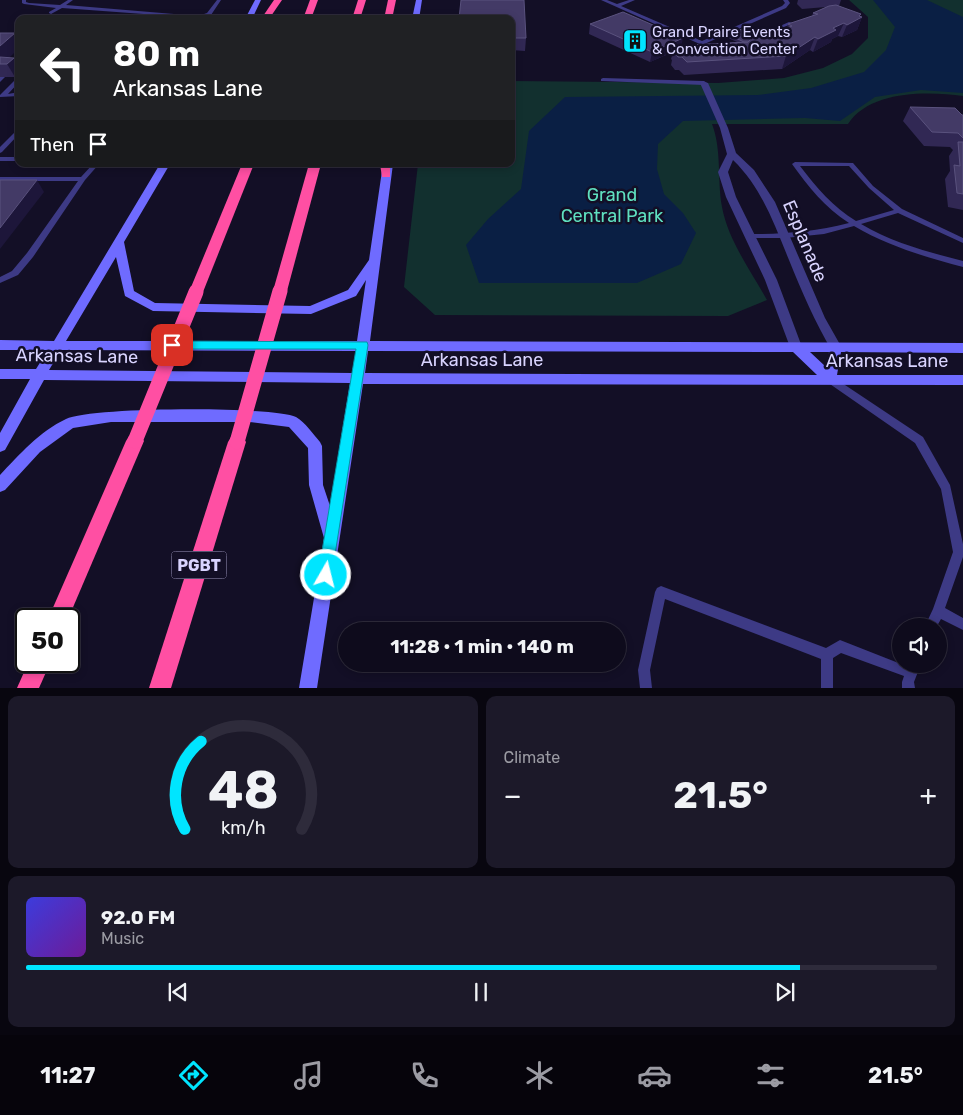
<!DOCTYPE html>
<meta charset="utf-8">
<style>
body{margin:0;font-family:Rubik,sans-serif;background:#1c1929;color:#f1f3f6;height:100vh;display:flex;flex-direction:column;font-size:19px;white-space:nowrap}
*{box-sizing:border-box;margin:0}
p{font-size:16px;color:#9b9ba3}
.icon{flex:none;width:28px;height:28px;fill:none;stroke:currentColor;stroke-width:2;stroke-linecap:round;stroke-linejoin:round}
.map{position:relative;height:688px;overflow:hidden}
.side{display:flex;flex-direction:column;gap:8px;padding:8px;background:#08060f;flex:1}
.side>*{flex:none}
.top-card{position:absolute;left:15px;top:15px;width:500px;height:152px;border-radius:10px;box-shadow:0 2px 8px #0003,0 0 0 1px #2e2b3b;background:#202124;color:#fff;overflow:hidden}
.tools{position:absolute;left:892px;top:618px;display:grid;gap:10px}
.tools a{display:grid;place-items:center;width:55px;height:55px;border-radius:50%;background:#0e0b1c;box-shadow:0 2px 8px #0003,0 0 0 1px #2e2b3b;font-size:25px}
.speed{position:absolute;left:15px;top:608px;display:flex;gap:10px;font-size:25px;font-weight:700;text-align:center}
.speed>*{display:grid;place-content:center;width:65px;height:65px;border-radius:50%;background:#0e0b1c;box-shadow:0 2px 8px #0003,0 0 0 1px #2e2b3b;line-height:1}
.speed .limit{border:2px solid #111;border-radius:8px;background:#fff;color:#111}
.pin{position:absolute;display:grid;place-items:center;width:42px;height:42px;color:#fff;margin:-21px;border-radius:10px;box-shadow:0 2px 8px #0006}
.me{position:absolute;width:55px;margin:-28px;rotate:8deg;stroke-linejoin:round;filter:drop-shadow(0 0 4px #0008)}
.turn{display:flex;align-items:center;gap:18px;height:105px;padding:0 15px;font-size:22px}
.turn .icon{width:65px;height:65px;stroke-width:2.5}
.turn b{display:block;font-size:35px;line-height:42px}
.then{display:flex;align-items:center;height:48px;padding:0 15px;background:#0003;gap:10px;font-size:19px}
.big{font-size:38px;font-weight:700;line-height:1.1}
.side .tile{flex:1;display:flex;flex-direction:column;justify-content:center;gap:8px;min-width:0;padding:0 18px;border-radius:10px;background:#1c1929}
.side .dial{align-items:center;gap:0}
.dial svg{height:130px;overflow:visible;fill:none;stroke:#2e2b3b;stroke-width:7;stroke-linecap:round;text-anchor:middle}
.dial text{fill:#f1f3f6;stroke:none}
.song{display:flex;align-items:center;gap:15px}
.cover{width:60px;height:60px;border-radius:8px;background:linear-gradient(135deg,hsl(240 70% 55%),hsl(280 70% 35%))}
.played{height:5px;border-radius:2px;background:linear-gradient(90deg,#00e5ff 85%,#2e2b3b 85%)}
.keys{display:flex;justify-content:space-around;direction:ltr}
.heat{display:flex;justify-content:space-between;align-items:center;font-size:28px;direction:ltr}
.side .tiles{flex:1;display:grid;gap:8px;grid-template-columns:1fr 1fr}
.tile:last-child{grid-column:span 2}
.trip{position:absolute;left:338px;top:622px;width:288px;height:50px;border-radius:25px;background:#0e0b1c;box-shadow:0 2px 8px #0003,0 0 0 1px #2e2b3b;font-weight:700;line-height:50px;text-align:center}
.dock{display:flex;height:80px;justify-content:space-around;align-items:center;background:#06040b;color:#9b9ba3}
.dock .icon{width:35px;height:35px}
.dock .selected{color:#00e5ff}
.dock b{font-size:22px;color:#f1f3f6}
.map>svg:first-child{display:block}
</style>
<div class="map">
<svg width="963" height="688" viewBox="0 0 963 688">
<rect width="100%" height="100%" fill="#130f26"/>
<path fill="#12302f" d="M 849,0 L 963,0 L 963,96 C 928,91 870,90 848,124 L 712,124 C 722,150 717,179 722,207 C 728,240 751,271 767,300 L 728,316 L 435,315 L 404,287 L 418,164 L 511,164 L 511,81 L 718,83 L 784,78 L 823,68 L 852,54 L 868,38 L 868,17 Z"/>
<polygon fill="#0a1f44" points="873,0 927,0 963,17 963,93 921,90 875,97 840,121 805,118 683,121 658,144 657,169 664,194 683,213 696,233 681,264 637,283 479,283 466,245 488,219 521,189 529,131 565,97 758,95 811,88 864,72 886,50 895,27"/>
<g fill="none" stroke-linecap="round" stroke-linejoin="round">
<g fill="#3d3a85" fill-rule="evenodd">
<polygon points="22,0 26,0 26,2 29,3 60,5 68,0 73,0 66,5 198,16 207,13 217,0 221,0 211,15 198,18 62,8 51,14 49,13 49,12 56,8 24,4 22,3"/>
<polygon points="601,0 607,0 617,4 629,0 635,0 621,6 702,41 782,6 785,3 783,0 788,0 790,3 786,8 702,45"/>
<polygon points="789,22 793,23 765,36 760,35"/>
<polygon points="2,75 5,77 0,82 0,76"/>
<polygon points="19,76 19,82 8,94 19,92 19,96 0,97 0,95"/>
<polygon points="603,78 704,81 707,83 704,85 601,81 601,79"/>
<polygon points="19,128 19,134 2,152 0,153 0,147"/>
<rect x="0" y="157" width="19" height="4"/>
<path d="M 795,162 L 853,163 L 873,186 L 902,209 L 963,238 L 963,243 L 898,213 L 861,224 C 893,243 928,252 963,261 L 963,267 C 925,257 888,246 854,226 L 824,234 L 785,238 L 747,238 L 747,234 L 750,234 C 785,234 814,232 849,223 C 825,208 808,186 792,164 ZM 800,166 L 849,166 L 869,188 L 894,210 L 856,221 C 833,207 816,187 800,166 Z"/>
<polygon points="93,164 99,164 85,180 33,257 18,275 0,283 0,277 12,271 27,253 78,181 0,181 0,177 81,177"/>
<polygon points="830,375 923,437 950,485 963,544 963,557 945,608 963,618 963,630 941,619 937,626 925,626 933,609 953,552 941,489 915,443 827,382 825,379 827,376"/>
<polygon points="661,586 826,648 840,640 901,664 908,665 909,664 921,664 914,682 915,688 902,688 902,682 904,676 841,653 833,658 833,688 821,688 821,659 665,599 650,670 652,688 640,688 638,670 655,592 657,588"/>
</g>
<path fill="#3d3a85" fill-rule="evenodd" d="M 701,81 L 708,83 L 728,128 L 736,153 L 754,170 L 775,202 L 825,318 L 842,348 L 840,351 L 832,351 C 815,322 802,292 789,260 C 774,224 762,188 733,160 L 728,172 L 736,197 L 777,280 L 802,347 L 796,352 L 790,347 L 765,280 L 726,197 L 718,172 L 727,154 L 720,128 L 700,83 Z"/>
<g fill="#6f6bff" fill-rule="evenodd">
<polygon points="255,0 261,0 252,19 245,19"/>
<polygon points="416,0 422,0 419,19 412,19"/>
<path d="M 160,164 L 170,164 L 124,242 L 134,291 L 155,303 L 310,306 L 348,290 L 369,260 L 383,164 L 393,164 L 370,341 L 963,343 L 963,353 L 841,352 L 837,375 L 963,375 L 963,385 L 363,384 L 317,688 L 299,688 L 324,538 L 309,485 L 308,448 L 289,427 L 250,422 L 111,422 L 73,428 L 40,452 L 5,490 L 0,492 L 0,475 C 19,455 40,431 66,419 C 91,407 272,406 296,417 C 305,422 313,434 320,442 L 322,446 L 323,485 L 330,506 L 350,383 L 44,380 L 5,450 L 0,452 L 0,433 L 30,379 L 0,379 L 0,369 L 36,369 L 48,350 L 0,350 L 0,340 L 54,341 ZM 116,257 L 125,296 L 153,311 L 311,314 L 356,296 L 366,280 L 357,341 L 66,341 ZM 61,350 L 356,351 L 352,373 L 49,370 ZM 368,351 L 793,352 L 817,375 L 365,373 ZM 810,352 L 829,352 L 826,367 Z"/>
</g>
<g fill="#ff4fa3" fill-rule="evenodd">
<polygon points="274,0 282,0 269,19 261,19"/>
<polygon points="310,0 318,0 311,19 303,19"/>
<polygon points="358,0 366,0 360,19 352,19"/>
<polygon points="388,0 396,0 392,19 384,19"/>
<polygon points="242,164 254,164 203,292 201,295 191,295 189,292"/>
<polygon points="309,164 321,164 287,291 280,296 273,291"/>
<polygon points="380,164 390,164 390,177 382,177"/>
<polygon points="135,434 141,436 144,441 68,619 48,619 126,441 129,436"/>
<polygon points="237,435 243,437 246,442 171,688 149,688 228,442 231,437"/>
<polygon points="29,661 51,661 39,688 17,688"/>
</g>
<g stroke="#ff4fa3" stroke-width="15">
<polyline points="135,441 196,292"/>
<polyline points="237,442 280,291"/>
</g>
</g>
<g fill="#312854">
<polygon points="798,0 841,0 839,6 862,17 857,30 842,37 838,36 832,39 831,42 813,52 810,50 782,69 684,75 679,70 675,70 671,65 672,60 671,59 673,52 650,62 589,34 590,24 681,45 737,42 726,37 727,34 757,35 778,32 787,28 788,24 812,16 813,13 826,7 802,9 797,4"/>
<polygon points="511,19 526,38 525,51 511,50"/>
<polygon points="0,33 9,58 14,58 19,67 19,73 15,77 0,77"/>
<polygon points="910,107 963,115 963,210 948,207 945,179 950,171 949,156 953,150 950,147 924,146 903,121"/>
</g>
<g fill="#1d163a">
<polygon points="861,14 859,18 862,17 857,30 842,37 847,25"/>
<polygon points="844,23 838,36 832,39 831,42 813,52 818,39 833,28"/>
<polygon points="15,33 19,40 19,48 3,64 0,64 0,46"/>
<polygon points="815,37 810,50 782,69 786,56"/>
<polygon points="683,38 681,48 674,46 673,52 650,62 652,52"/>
<polygon points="14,58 19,67 19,73 15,77 7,64"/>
<polygon points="37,180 44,192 0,249 0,228"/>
</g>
<g fill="#433a66" stroke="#5a527e">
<polygon points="461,0 524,0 526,38 511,38 511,19 459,19"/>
<polygon points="836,5 861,14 859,16 862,17 847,25 844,23 833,28 836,30 818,39 815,37 786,56 687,62 682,57 678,57 674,52 678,52 674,46 748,42 754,36 770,30 778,32 792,26 788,24 818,14 813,13 829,6"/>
<polygon points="623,12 683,38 652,52 590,24"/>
<polygon points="742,29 757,35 754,36 748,42 744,42 727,34"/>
<polygon points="0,33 15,33 0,46"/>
<polygon points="0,57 14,58 7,64 0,64"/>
<polygon points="910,107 955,108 962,115 963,115 963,138 958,133 932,132"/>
<polygon points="958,142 963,142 963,194 957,193 954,165 960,166"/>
<polygon points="0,180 37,180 0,228"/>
</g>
<polygon fill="#00e5ff" stroke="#0095a6" points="172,341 367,342 368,345 331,580 326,582 321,580 318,575 356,349 172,349 167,345"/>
<defs>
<symbol id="building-square" viewBox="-11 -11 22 22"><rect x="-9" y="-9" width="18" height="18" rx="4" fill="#00e5ff" stroke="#130f26"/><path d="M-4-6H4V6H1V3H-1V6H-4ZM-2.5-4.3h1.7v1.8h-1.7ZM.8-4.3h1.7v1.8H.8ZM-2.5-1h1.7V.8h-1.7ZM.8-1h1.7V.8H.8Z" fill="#111"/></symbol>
</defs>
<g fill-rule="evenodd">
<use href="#building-square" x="621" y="27" width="28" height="28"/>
</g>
<g text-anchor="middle" stroke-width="5" stroke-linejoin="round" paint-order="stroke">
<g font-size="15" fill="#d9d4ff" stroke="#130f26" text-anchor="start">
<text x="652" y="37">Grand Praire Events<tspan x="652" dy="17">&amp; Convention Center</tspan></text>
</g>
<rect fill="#130f26" stroke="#9e99be" stroke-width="1" x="171.5" y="551.5" width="55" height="27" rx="4"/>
<g font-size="16" font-weight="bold" fill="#d9d4ff">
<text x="199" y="571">PGBT</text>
</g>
<g font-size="18" fill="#5fe0c0" stroke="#130f26">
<text x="612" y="201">Grand<tspan x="612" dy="21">Central Park</tspan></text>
</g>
<g font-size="18" fill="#d9d4ff" stroke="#130f26">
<text transform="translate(805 241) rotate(67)" y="6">Esplanade</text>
<text transform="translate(77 356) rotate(1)" y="6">Arkansas Lane</text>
<text x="482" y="366">Arkansas Lane</text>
<text x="887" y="367">Arkansas Lane</text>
</g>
</g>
</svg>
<div class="tools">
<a><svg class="icon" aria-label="sound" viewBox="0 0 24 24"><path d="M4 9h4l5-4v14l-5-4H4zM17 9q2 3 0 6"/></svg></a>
</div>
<div class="speed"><div class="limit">50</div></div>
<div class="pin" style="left:172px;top:345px;background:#d93025"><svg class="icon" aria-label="arrive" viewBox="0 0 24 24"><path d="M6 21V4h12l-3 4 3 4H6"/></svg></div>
<svg class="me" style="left:326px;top:575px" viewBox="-20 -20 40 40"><circle r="17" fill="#00e5ff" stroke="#fff" stroke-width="3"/><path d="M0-11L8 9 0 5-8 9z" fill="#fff"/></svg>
<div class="trip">11:28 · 1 min · 140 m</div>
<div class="top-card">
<div class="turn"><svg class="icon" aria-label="left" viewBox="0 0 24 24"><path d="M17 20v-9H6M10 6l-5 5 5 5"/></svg><div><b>80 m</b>Arkansas Lane</div></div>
<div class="then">Then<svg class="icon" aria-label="arrive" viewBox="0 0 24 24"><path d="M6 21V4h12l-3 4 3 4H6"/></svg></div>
</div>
</div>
<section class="side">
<div class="tiles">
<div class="tile dial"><svg viewBox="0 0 100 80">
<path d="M14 69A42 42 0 1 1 86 69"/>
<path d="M14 69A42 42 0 0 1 24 15" stroke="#00e5ff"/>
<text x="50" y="56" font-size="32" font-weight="700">48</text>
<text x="50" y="72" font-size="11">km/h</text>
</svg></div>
<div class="tile"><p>Climate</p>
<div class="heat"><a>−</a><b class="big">21.5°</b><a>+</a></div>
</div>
<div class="tile">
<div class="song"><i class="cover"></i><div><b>92.0 FM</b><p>Music</p></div></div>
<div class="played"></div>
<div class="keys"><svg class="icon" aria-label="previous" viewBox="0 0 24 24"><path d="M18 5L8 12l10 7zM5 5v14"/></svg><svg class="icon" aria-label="pause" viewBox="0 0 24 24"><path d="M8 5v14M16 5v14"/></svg><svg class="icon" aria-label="next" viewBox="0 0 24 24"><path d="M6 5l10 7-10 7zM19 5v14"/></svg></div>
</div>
</div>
</section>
<nav class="dock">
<b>11:27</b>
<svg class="icon selected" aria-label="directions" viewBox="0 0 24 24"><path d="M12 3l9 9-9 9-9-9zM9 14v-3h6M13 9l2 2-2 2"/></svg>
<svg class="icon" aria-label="music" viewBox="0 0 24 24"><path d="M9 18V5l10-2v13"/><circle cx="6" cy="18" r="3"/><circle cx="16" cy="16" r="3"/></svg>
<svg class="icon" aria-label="phone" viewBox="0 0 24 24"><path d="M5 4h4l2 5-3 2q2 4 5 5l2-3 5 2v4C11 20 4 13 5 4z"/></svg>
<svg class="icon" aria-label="climate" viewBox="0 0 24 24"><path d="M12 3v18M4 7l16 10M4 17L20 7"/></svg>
<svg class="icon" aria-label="car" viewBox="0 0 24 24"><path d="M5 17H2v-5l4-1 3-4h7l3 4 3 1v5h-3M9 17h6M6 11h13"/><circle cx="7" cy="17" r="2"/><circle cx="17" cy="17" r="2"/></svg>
<svg class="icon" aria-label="filters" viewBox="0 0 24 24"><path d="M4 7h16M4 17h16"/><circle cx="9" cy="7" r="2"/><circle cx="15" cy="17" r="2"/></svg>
<b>21.5°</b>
</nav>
